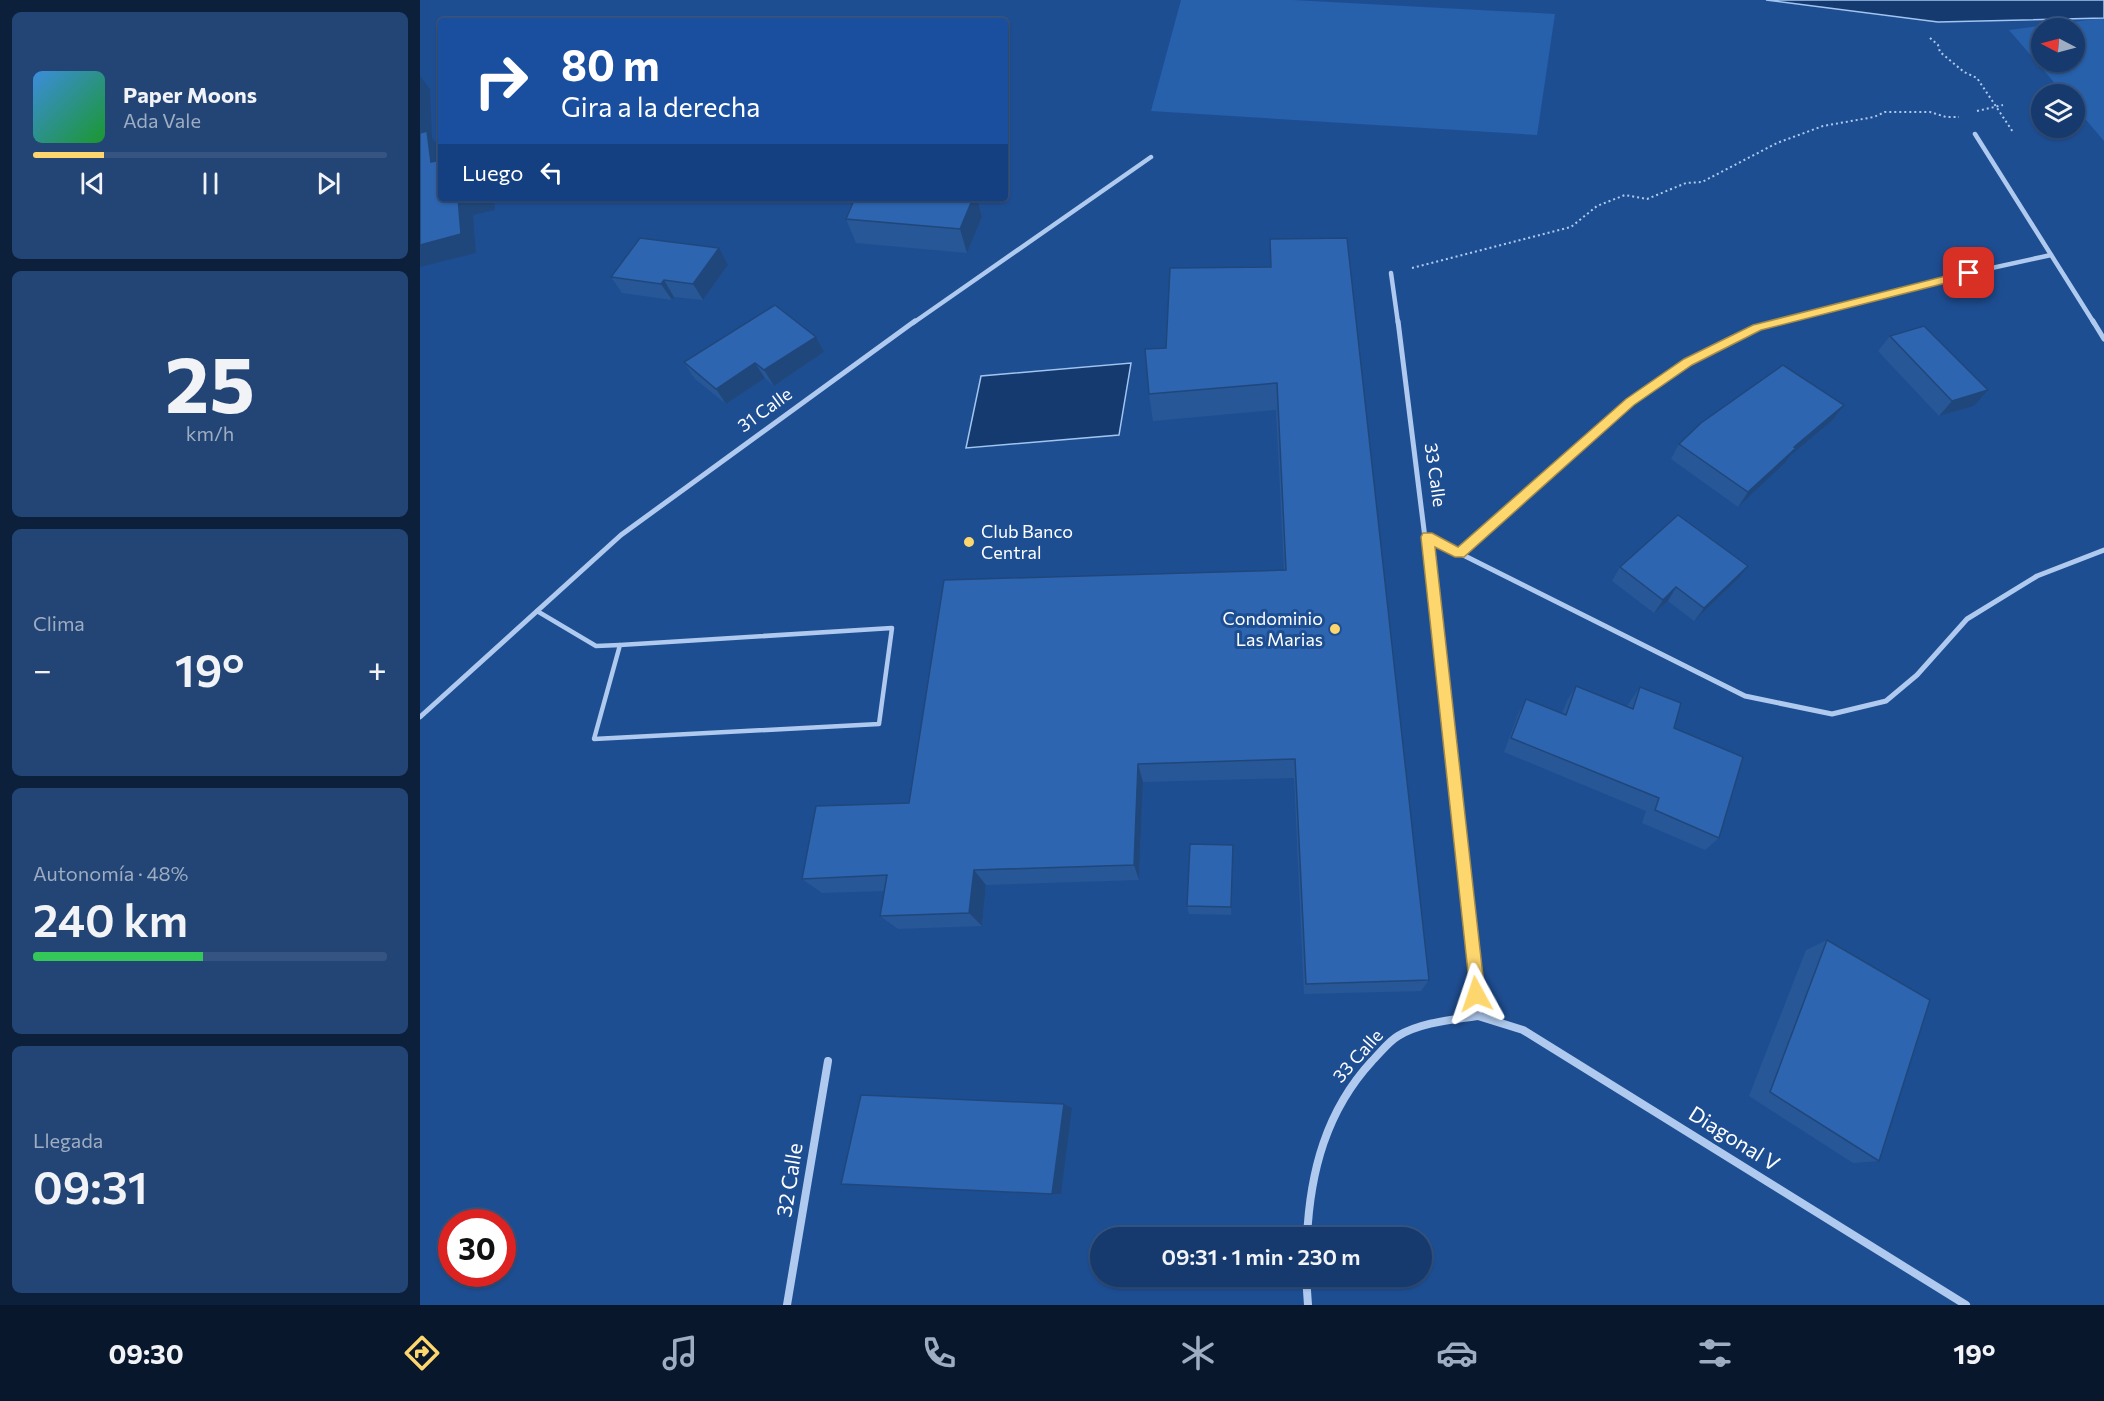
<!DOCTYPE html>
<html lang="es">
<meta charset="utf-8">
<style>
body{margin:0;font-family:Commissioner,sans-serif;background:#234576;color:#f1f3f6;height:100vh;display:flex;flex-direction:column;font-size:22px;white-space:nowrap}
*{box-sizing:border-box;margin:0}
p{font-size:20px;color:#9eadc2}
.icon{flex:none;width:33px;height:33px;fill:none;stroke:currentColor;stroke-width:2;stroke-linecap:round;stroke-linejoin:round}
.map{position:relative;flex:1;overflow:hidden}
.drawer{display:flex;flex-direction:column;gap:12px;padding:12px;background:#0c203c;width:420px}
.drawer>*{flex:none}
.top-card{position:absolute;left:18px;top:18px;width:570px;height:183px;border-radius:6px;box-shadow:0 2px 4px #0004,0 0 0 2px #355481;background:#1a4fa0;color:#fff;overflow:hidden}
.needle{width:39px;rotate:276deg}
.controls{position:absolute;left:1611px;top:18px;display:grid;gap:12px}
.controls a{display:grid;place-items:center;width:54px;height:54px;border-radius:50%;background:#163a6e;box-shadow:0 2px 4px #0004,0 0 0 2px #355481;font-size:30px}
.speed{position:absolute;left:18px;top:1209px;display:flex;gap:12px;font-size:30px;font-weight:700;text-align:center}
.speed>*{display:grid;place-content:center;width:78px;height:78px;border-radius:50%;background:#163a6e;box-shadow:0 2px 4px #0004,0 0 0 2px #355481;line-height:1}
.speed .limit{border:9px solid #d22;background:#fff;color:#111}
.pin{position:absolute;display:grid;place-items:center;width:51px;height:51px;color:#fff;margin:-26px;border-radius:12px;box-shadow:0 3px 9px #0006}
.me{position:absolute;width:66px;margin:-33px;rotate:355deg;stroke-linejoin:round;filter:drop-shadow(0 0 4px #0008)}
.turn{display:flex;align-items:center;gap:21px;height:126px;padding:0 24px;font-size:27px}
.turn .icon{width:78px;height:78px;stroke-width:2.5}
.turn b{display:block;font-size:42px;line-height:51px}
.then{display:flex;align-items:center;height:57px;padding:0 24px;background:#0003;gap:12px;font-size:22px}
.big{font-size:45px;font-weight:600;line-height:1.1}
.drawer .widget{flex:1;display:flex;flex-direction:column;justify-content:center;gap:9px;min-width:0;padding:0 21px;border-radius:9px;background:#234576}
.drawer .dial{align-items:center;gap:0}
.dial b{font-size:78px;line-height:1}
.song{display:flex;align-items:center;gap:18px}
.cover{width:72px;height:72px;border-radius:9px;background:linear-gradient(135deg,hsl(210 70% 55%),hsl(130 70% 35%))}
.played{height:6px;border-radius:3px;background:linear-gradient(90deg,#fdd66e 20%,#355481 20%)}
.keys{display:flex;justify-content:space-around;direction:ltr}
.heat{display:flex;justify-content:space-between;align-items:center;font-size:33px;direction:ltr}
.charge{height:9px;border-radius:4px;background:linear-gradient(90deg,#34c759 48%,#355481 0)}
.trip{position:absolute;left:670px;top:1227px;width:342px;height:60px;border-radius:30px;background:#163a6e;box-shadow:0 2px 4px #0004,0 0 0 2px #355481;font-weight:600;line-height:60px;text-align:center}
.tab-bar{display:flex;height:96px;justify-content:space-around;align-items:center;background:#09172c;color:#9eadc2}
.tab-bar .icon{width:42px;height:42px}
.tab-bar .current{color:#fdd66e}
.tab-bar b{font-size:27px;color:#f1f3f6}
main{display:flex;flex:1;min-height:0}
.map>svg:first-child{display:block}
</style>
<main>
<section class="drawer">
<div class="widget">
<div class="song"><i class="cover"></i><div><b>Paper Moons</b><p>Ada Vale</p></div></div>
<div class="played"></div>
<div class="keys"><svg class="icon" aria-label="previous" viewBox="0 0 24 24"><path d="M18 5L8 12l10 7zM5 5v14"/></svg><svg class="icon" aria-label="pause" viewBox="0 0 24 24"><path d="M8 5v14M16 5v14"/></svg><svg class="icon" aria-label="next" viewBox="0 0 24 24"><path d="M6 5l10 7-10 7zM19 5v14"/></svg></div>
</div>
<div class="widget dial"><b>25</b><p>km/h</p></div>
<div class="widget"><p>Clima</p>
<div class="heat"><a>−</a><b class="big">19°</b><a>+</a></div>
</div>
<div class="widget"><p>Autonomía · 48%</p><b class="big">240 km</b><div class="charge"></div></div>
<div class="widget"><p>Llegada</p><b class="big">09:31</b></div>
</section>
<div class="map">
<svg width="1684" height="1305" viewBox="0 0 1684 1305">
<rect width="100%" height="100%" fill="#1e4e92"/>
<g fill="#2760ab" fill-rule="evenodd">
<polygon points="761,0 873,0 1135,14 1117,135 731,111"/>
<path d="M 1684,18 L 1684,141 L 1655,107 L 1654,94 L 1644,94 L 1589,30 ZM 1622,28 L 1654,28 L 1654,62 L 1622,62 Z"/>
</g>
<g fill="#143a70" stroke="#a2c5f0" stroke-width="1.5">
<polygon points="1346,0 1684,0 1684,18 1518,22"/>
<polygon points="711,363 699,435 546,448 561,376"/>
</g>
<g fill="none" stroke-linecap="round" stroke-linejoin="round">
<g stroke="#afcaee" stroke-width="2" stroke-dasharray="2 3" stroke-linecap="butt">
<polyline points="1510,38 1518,45 1520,52 1544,72 1557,78 1593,132"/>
<polyline points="1557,111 1583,105"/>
<polyline points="992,268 1151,227 1177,206 1205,195 1227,199 1266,183 1282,182 1357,143 1403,126 1454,117 1465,112 1510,112 1526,117 1539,117"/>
</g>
<g stroke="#afcaee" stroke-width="4.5">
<polyline points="117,611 176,646 200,645"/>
<polygon points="472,628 459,724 174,739 200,645"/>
</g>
<g stroke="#afcaee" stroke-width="4.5">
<polyline points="1555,134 1674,323"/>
<polyline points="971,273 978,323"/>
<polyline points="493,323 731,157"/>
<polyline points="1353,323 1549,273 1631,255"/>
</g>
<g stroke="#afcaee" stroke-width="5">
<polyline points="978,321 1031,747"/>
<polyline points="1673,321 1684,339"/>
<polyline points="1007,537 1325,696 1412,714 1466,701 1497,675 1547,619 1617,576 1684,550"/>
<path d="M 1040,553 C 1075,522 1111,490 1146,459 C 1208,404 1277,342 1359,321"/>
<polyline points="0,717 201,535 495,321"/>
</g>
<g stroke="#afcaee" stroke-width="8">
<polyline points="1058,1016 1103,1030 1546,1305"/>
<path d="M 887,1238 C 890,1172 906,1111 952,1061 C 960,1053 968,1042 978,1036 C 1002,1022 1032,1020 1058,1016 L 1031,746"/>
<polyline points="886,1276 888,1305"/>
<polyline points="367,1305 408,1061"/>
</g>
</g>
<g fill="#275797">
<polygon points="435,198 557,198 562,217 547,253 436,243 426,219"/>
<polygon points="850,239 1009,980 1001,991 884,994 874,778 723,782 719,880 566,885 562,926 478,929 460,916 465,891 402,893 382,879 489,803 864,570 856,410 733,421 729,394 746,348 850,267"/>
<polygon points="308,265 283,300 254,297 252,300 202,293 191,277"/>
<polygon points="1470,336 1554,406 1519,416 1458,351"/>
<polygon points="404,352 354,386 345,378 306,404 274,378 264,362"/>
<polygon points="1424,405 1413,420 1370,456 1365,463 1318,507 1251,459 1259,444"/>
<polygon points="1200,567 1318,579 1274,621 1248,601 1234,613 1192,581"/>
<polygon points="1156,686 1207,707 1209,703 1220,687 1254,728 1299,838 1285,850 1222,823 1226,811 1084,752 1098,714 1106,699 1142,713 1147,701"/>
<polygon points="813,845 813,854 811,915 769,914 767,906"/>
<polygon points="1407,940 1459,1161 1433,1163 1329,1096 1386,950"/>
</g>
<g fill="#20477b">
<polygon points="0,76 10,89 12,138 21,149 21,175 11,162 0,135"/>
<polygon points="38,198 74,198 75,210 53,215 56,253 0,267 0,245"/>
<polygon points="553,198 557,198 562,217 547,253 540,229"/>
<polygon points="299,248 308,265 283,300 273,284"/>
<polygon points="244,280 254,297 252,300 241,284"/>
<polygon points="396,337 404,352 354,386 344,370"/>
<polygon points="335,363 345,378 306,404 296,389"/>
<polygon points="1568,390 1554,406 1519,416 1532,401"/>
<polygon points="1424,405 1413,420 1370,456 1365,463 1318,507 1328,492 1374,447"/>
<polygon points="1328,566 1318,579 1274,621 1284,608"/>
<polygon points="1256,587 1248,601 1234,613 1243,600"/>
<polygon points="718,764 723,782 719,880 714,865"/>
<polygon points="554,870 566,885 562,926 549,913"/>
<polygon points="644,1104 652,1108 641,1194 632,1194"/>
</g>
<g fill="#2d65b0" stroke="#20477b" stroke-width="1.5">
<polygon points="7,131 11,162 21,160 21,198 38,198 41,234 0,245 0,133"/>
<polygon points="435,198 553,198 540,229 426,219"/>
<polygon points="220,238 299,248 273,284 244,280 241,284 191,277"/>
<polygon points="927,238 1009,980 886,984 875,759 718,764 714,865 554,870 549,913 460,916 467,875 382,879 396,806 489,803 524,580 866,570 857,383 729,394 725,349 746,348 750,268 851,267 850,239"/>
<polygon points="355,305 396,337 344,370 335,363 296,389 264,362"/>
<polygon points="1504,326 1568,390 1532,401 1470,336"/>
<polygon points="1363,365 1424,405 1374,447 1376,448 1328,492 1259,444 1281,423"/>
<polygon points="1258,515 1328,566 1284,608 1256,587 1243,600 1200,567"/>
<polygon points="1156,686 1213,709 1220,687 1261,703 1254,728 1323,757 1299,838 1235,810 1239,798 1091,738 1106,699 1146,715"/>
<polygon points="770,844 813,845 811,907 767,906"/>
<polygon points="1407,940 1510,1000 1459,1161 1350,1092"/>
<polygon points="441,1095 644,1104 632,1194 421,1184"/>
</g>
<polygon fill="#fdd66e" stroke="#a48b48" stroke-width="1.5" points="1549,270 1554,273 1553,276 1341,330 1272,365 1214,405 1044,557 1035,557 1015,547 1065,994 1062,1000 1056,1002 1051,1000 1001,537 1003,533 1012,533 1038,547 1206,399 1264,359 1333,325"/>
<g fill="#fdd66e" stroke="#1e4e92" stroke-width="2">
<circle cx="549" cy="542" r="6"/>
<circle cx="915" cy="629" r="6"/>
</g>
<g text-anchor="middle" stroke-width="6" stroke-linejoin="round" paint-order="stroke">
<g font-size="18" fill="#fff" stroke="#1e4e92">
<text transform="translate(345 410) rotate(-36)" y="6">31 Calle</text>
<text transform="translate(1015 475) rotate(82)" y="6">33 Calle</text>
<text transform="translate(938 1056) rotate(-48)" y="6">33 Calle</text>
</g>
<g font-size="18" fill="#fff" stroke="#1e4e92" text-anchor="start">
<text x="561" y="538">Club Banco<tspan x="561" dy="21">Central</tspan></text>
<text x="903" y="625" text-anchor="end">Condominio<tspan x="903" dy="21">Las Marias</tspan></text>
</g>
<g font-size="21" fill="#fff" stroke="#1e4e92">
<text transform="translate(1314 1139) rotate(32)" y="7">Diagonal V</text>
<text transform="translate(370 1180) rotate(-81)" y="7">32 Calle</text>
</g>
</g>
</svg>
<div class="controls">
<a><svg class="needle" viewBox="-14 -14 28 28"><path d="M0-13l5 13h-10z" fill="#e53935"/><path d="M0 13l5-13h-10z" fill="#9eadc2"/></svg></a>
<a><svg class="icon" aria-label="layers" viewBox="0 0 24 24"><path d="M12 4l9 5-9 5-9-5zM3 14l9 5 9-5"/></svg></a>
</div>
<div class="speed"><div class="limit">30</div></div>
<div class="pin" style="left:1549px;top:273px;background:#d93025"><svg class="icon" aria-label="arrive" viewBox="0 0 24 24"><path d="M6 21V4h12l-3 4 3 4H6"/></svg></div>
<svg class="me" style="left:1056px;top:994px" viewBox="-20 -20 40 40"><path d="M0-17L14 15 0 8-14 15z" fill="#fdd66e" stroke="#fff" stroke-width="4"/></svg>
<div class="trip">09:31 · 1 min · 230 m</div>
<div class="top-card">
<div class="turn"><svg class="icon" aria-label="right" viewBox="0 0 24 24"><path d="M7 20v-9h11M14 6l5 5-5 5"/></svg><div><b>80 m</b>Gira a la derecha</div></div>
<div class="then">Luego<svg class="icon" aria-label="left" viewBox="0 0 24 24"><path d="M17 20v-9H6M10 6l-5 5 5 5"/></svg></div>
</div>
</div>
</main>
<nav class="tab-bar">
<b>09:30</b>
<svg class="icon current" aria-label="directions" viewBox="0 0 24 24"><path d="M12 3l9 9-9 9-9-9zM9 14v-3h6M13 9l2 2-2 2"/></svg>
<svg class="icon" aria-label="music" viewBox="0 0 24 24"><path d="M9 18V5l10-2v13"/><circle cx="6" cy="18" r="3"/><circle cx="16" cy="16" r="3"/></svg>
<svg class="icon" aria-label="phone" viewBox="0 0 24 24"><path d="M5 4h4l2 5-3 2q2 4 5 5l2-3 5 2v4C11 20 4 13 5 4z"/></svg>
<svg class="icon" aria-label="climate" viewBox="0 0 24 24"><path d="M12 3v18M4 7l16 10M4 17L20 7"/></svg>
<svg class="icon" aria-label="car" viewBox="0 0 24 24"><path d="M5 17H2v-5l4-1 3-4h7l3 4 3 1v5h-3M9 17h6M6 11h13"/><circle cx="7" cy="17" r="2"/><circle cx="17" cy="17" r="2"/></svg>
<svg class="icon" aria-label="filters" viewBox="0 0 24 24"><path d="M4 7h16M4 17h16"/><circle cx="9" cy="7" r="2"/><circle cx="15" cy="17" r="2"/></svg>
<b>19°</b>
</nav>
